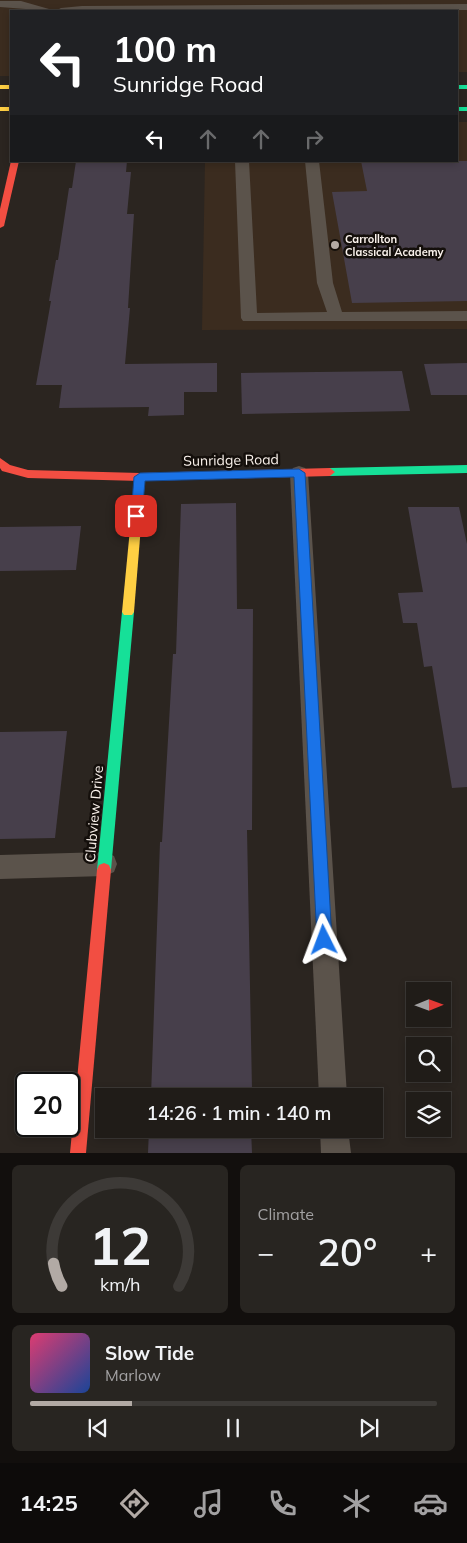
<!DOCTYPE html>
<meta charset="utf-8">
<style>
body{margin:0;font-family:Mulish,sans-serif;background:#282521;color:#f1f3f6;height:100vh;display:flex;flex-direction:column;font-size:19px;white-space:nowrap}
*{box-sizing:border-box;margin:0}
p{font-size:16px;color:#a2a1a2}
.icon{flex:none;width:28px;height:28px;fill:none;stroke:currentColor;stroke-width:2;stroke-linecap:round;stroke-linejoin:round}
.map{position:relative;height:1153px;overflow:hidden}
.sheet{display:flex;flex-direction:column;gap:12px;padding:12px;background:#120f0d;flex:1}
.sheet>*{flex:none}
.guide{position:absolute;left:10px;top:10px;width:448px;height:152px;border-radius:0px;box-shadow:0 2px 8px #0003,0 0 0 1px #3d3a37;background:#202124;color:#fff;overflow:hidden}
.needle{width:32px;rotate:89deg}
.fabs{position:absolute;left:406px;top:982px;display:grid;gap:10px}
.fabs a{display:grid;place-items:center;width:45px;height:45px;border-radius:0px;background:#201c18;box-shadow:0 2px 8px #0003,0 0 0 1px #3d3a37;font-size:25px}
.speed{position:absolute;left:15px;top:1072px;display:flex;gap:10px;font-size:25px;font-weight:700;text-align:center}
.speed>*{display:grid;place-content:center;width:65px;height:65px;border-radius:50%;background:#201c18;box-shadow:0 2px 8px #0003,0 0 0 1px #3d3a37;line-height:1}
.speed .limit{border:2px solid #111;border-radius:8px;background:#fff;color:#111}
.pin{position:absolute;display:grid;place-items:center;width:42px;height:42px;color:#fff;margin:-21px;border-radius:10px;box-shadow:0 2px 8px #0006}
.me{position:absolute;width:55px;margin:-28px;rotate:357deg;stroke-linejoin:round;filter:drop-shadow(0 0 4px #0008)}
.turn{display:flex;align-items:center;gap:18px;height:105px;padding:0 20px;font-size:22px}
.turn .icon{width:65px;height:65px;stroke-width:2.5}
.turn b{display:block;font-size:35px;line-height:42px}
.lanes{display:flex;align-items:center;height:48px;padding:0 20px;background:#0003;justify-content:center;gap:25px;direction:ltr}
.lanes .off{opacity:.35}
.big{font-size:38px;font-weight:600;line-height:1.1}
.sheet .widget{flex:1;display:flex;flex-direction:column;justify-content:center;gap:8px;min-width:0;padding:0 18px;border-radius:8px;background:#282521}
.sheet .dial{align-items:center;gap:0}
.dial svg{height:130px;overflow:visible;fill:none;stroke:#3d3a37;stroke-width:7;stroke-linecap:round;text-anchor:middle}
.dial text{fill:#f1f3f6;stroke:none}
.song{display:flex;align-items:center;gap:15px}
.cover{width:60px;height:60px;border-radius:8px;background:linear-gradient(135deg,hsl(340 70% 55%),hsl(220 70% 35%))}
.played{height:5px;border-radius:2px;background:linear-gradient(90deg,#b2aaa5 25%,#3d3a37 25%)}
.keys{display:flex;justify-content:space-around;direction:ltr}
.heat{display:flex;justify-content:space-between;align-items:center;font-size:28px;direction:ltr}
.sheet .tiles{flex:1;display:grid;gap:12px;grid-template-columns:1fr 1fr}
.widget:last-child{grid-column:span 2}
.trip{position:absolute;left:95px;top:1088px;width:288px;height:50px;border-radius:0px;background:#201c18;box-shadow:0 2px 8px #0003,0 0 0 1px #3d3a37;font-weight:600;line-height:50px;text-align:center}
.tabs{display:flex;height:80px;justify-content:space-around;align-items:center;background:#0d0b0a;color:#a2a1a2}
.tabs .icon{width:35px;height:35px}
.tabs .on{color:#b2aaa5}
.tabs b{font-size:22px;color:#f1f3f6}
.map>svg:first-child{display:block}
</style>
<div class="map">
<svg width="467" height="1153" viewBox="0 0 467 1153">
<rect width="100%" height="100%" fill="#2b2520"/>
<g fill="#3b2c1f">
<polygon points="0,0 467,0 467,72 456,72 456,11 11,11 11,76 0,76"/>
<polygon points="456,122 467,122 467,329 202,330 205,161 456,161"/>
</g>
<g fill="#473f4b">
<polygon points="76,161 127,161 126,172 131,172 127,214 134,214 128,308 130,308 125,364 217,363 217,392 184,392 184,415 148,416 149,407 59,408 62,385 36,385 51,301 49,301 56,260 58,260 69,188 72,188"/>
<polygon points="361,161 467,161 467,301 352,303 332,192 367,191"/>
<polygon points="467,363 467,395 431,395 424,364"/>
<polygon points="402,371 410,411 242,414 241,373"/>
<polygon points="236,503 237,609 253,609 252,830 247,830 252,1090 250,1090 250,1096 151,1096 160,842 162,842 173,654 176,654 181,504"/>
<polygon points="408,507 459,507 467,544 467,787 452,788 432,666 424,667 417,623 403,623 398,593 423,592"/>
<polygon points="81,526 76,570 0,571 0,527"/>
<polygon points="67,731 55,838 0,839 0,732"/>
<polygon points="149,1129 251,1129 252,1153 148,1153"/>
</g>
<g fill="none" stroke-linecap="round" stroke-linejoin="round">
<g fill="#5b534b" fill-rule="evenodd">
<polygon points="0,1 21,1 49,9 51,11 0,7"/>
<polygon points="467,4 467,10 55,11 61,8 82,6"/>
<polygon points="235,161 249,161 257,313 327,312 317,283 305,161 319,161 333,283 342,312 467,311 467,321 243,321 241,318"/>
<polygon points="299,466 305,468 308,473 347,1096 319,1096 290,473 293,468"/>
<polygon points="105,852 114,856 117,864 114,872 105,876 0,879 0,855"/>
<polygon points="320,1129 348,1129 351,1153 321,1153"/>
</g>
<g fill="#16e098" fill-rule="evenodd">
<rect x="456" y="85" width="11" height="4"/>
<rect x="456" y="107" width="11" height="4"/>
<polygon points="467,465 467,473 330,476 325,472 330,468"/>
<polygon points="128,607 132,609 134,612 111,870 109,875 104,877 99,875 97,870 122,612 124,609"/>
</g>
<g fill="#ffcf43" fill-rule="evenodd">
<rect x="0" y="85" width="11" height="4"/>
<rect x="0" y="107" width="11" height="4"/>
<polygon points="140,473 145,477 134,612 132,615 124,615 122,612 135,477"/>
</g>
<g fill="#f24e42" fill-rule="evenodd">
<polygon points="11,161 19,161 4,226 0,228 0,209"/>
<polygon points="0,458 10,465 28,470 140,473 330,468 335,472 330,476 140,481 28,478 2,471 0,468"/>
<polygon points="104,863 109,865 111,870 86,1153 70,1153 97,870 99,865"/>
</g>
</g>
<polygon fill="#1a73e8" stroke="#114b97" points="299,469 305,473 332,940 330,946 324,948 319,946 317,940 294,477 145,481 142,516 136,520 131,516 134,477 140,473"/>
<circle fill="#b2aaa5" stroke="#140f0b" stroke-width="2" cx="335" cy="245" r="5"/>
<g text-anchor="middle" stroke-width="5" stroke-linejoin="round" paint-order="stroke">
<g font-size="11" font-weight="bold" fill="#faf2ec" stroke="#140f0b" text-anchor="start">
<text x="345" y="243">Carrollton<tspan x="345" dy="13">Classical Academy</tspan></text>
</g>
<g font-size="14" fill="#faf2ec" stroke="#140f0b">
<text transform="translate(231 460) rotate(-1)" y="5">Sunridge Road</text>
<text transform="translate(94 814) rotate(-85)" y="5">Clubview Drive</text>
</g>
</g>
</svg>
<div class="fabs">
<a><svg class="needle" viewBox="-14 -14 28 28"><path d="M0-13l5 13h-10z" fill="#e53935"/><path d="M0 13l5-13h-10z" fill="#a2a1a2"/></svg></a>
<a><svg class="icon" aria-label="search" viewBox="0 0 24 24"><circle cx="10" cy="10" r="6"/><path d="M15 15l6 6"/></svg></a>
<a><svg class="icon" aria-label="layers" viewBox="0 0 24 24"><path d="M12 4l9 5-9 5-9-5zM3 14l9 5 9-5"/></svg></a>
</div>
<div class="speed"><div class="limit">20</div></div>
<div class="pin" style="left:136px;top:516px;background:#d93025"><svg class="icon" aria-label="arrive" viewBox="0 0 24 24"><path d="M6 21V4h12l-3 4 3 4H6"/></svg></div>
<svg class="me" style="left:324px;top:940px" viewBox="-20 -20 40 40"><path d="M0-17L14 15 0 8-14 15z" fill="#1a73e8" stroke="#fff" stroke-width="4"/></svg>
<div class="trip">14:26 · 1 min · 140 m</div>
<div class="guide">
<div class="turn"><svg class="icon" aria-label="left" viewBox="0 0 24 24"><path d="M17 20v-9H6M10 6l-5 5 5 5"/></svg><div><b>100 m</b>Sunridge Road</div></div>
<div class="lanes"><svg class="icon" aria-label="left" viewBox="0 0 24 24"><path d="M17 20v-9H6M10 6l-5 5 5 5"/></svg><svg class="icon off" aria-label="ahead" viewBox="0 0 24 24"><path d="M12 20V5M6 11l6-6 6 6"/></svg><svg class="icon off" aria-label="ahead" viewBox="0 0 24 24"><path d="M12 20V5M6 11l6-6 6 6"/></svg><svg class="icon off" aria-label="right" viewBox="0 0 24 24"><path d="M7 20v-9h11M14 6l5 5-5 5"/></svg></div>
</div>
</div>
<section class="sheet">
<div class="tiles">
<div class="widget dial"><svg viewBox="0 0 100 80">
<path d="M14 69A42 42 0 1 1 86 69"/>
<path d="M14 69A42 42 0 0 1 9 55" stroke="#b2aaa5"/>
<text x="50" y="56" font-size="32" font-weight="700">12</text>
<text x="50" y="72" font-size="11">km/h</text>
</svg></div>
<div class="widget"><p>Climate</p>
<div class="heat"><a>−</a><b class="big">20°</b><a>+</a></div>
</div>
<div class="widget">
<div class="song"><i class="cover"></i><div><b>Slow Tide</b><p>Marlow</p></div></div>
<div class="played"></div>
<div class="keys"><svg class="icon" aria-label="previous" viewBox="0 0 24 24"><path d="M18 5L8 12l10 7zM5 5v14"/></svg><svg class="icon" aria-label="pause" viewBox="0 0 24 24"><path d="M8 5v14M16 5v14"/></svg><svg class="icon" aria-label="next" viewBox="0 0 24 24"><path d="M6 5l10 7-10 7zM19 5v14"/></svg></div>
</div>
</div>
</section>
<nav class="tabs">
<b>14:25</b>
<svg class="icon on" aria-label="directions" viewBox="0 0 24 24"><path d="M12 3l9 9-9 9-9-9zM9 14v-3h6M13 9l2 2-2 2"/></svg>
<svg class="icon" aria-label="music" viewBox="0 0 24 24"><path d="M9 18V5l10-2v13"/><circle cx="6" cy="18" r="3"/><circle cx="16" cy="16" r="3"/></svg>
<svg class="icon" aria-label="phone" viewBox="0 0 24 24"><path d="M5 4h4l2 5-3 2q2 4 5 5l2-3 5 2v4C11 20 4 13 5 4z"/></svg>
<svg class="icon" aria-label="climate" viewBox="0 0 24 24"><path d="M12 3v18M4 7l16 10M4 17L20 7"/></svg>
<svg class="icon" aria-label="car" viewBox="0 0 24 24"><path d="M5 17H2v-5l4-1 3-4h7l3 4 3 1v5h-3M9 17h6M6 11h13"/><circle cx="7" cy="17" r="2"/><circle cx="17" cy="17" r="2"/></svg>
</nav>
